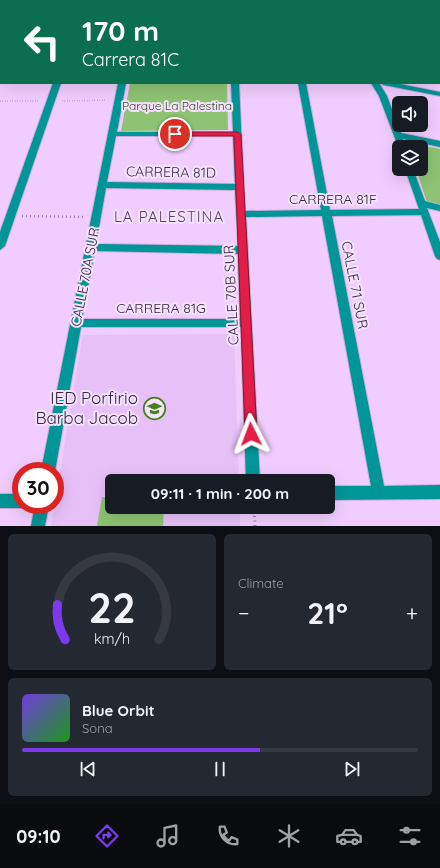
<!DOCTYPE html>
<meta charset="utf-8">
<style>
body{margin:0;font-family:Quicksand,sans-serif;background:#242831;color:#f1f3f6;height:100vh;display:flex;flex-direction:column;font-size:15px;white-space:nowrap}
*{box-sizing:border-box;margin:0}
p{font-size:13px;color:#9ea1a6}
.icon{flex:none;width:22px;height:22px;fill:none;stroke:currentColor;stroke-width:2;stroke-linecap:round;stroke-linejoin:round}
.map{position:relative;height:526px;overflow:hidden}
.side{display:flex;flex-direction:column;gap:8px;padding:8px;background:#0d0f14;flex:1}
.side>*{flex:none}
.hud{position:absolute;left:0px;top:0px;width:440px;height:84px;box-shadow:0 4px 16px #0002;background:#0b6e4f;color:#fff;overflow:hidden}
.buttons{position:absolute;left:392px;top:96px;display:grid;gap:8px}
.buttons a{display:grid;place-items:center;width:36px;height:36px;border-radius:6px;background:#171b24;box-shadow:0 4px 16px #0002;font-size:20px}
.speed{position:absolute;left:12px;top:462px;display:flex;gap:8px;font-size:20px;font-weight:700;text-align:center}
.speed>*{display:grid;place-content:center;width:52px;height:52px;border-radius:50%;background:#171b24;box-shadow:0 4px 16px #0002;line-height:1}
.speed .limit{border:6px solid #d22;background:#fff;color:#111}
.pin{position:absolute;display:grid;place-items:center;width:34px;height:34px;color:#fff;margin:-17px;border:2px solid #fff;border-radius:50%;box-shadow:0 1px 4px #0007}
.me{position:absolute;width:44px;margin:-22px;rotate:357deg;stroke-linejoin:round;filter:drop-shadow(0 0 3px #0008)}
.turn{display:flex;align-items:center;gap:14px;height:84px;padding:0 16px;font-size:18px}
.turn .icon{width:52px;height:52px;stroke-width:2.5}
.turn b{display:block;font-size:28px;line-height:34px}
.big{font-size:30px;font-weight:700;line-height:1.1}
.side .widget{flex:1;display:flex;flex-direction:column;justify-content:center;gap:6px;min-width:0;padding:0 14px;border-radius:6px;background:#242831}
.side .dial{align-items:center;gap:0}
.dial svg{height:104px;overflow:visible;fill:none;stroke:#363941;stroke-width:7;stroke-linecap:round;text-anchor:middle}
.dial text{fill:#f1f3f6;stroke:none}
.song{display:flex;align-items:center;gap:12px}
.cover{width:48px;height:48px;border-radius:6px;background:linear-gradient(135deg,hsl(260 70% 55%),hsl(120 70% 35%))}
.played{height:4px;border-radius:2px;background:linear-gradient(90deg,#7c3aed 60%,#363941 60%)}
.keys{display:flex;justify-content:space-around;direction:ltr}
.heat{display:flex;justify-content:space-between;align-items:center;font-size:22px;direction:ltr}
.side .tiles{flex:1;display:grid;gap:8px;grid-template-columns:1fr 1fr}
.widget:last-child{grid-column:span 2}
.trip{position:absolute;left:105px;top:474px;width:230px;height:40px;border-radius:6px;background:#171b24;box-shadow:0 4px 16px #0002;font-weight:700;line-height:40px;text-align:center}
.tab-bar{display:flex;height:64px;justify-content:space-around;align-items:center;background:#090b0e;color:#9ea1a6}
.tab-bar .icon{width:28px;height:28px}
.tab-bar .current{color:#7c3aed}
.tab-bar b{font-size:18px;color:#f1f3f6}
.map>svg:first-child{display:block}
</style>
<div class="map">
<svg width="440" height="526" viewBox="0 0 440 526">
<rect width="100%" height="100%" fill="#f0cdfe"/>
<polygon fill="#e7c0f7" points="234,334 239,481 112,481 112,507 240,507 240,526 51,526 83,335"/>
<g fill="#8dc373">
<polygon points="130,83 227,83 228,130 121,131"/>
<polygon points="406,142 440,149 440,206 427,203 416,169 421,169 421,147 408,147"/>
<polygon points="102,497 112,497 112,507 164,507 163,526 97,526"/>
</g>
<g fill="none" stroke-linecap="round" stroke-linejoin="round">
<defs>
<g id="minor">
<rect x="106" y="0" width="6" height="1"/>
<polygon points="284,0 290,0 291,1 285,1"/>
<rect x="0" y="33" width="1" height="4"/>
<polygon points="0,45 1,45 0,51"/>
<rect x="439" y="50" width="1" height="5"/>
<polygon points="53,83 61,83 5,246 0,250 0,232"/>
<path d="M 118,83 L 126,83 L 117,132 L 233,132 L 231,83 L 239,83 L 245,211 L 321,210 L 298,83 L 306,83 L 330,210 L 419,209 L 405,169 L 413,169 L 425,201 L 440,205 L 440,211 L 427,208 L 440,242 L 440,260 L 437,259 L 435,256 L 421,215 L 332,216 L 384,486 L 440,485 L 440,499 L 328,500 L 328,486 L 371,486 L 322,216 L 246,217 L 260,481 L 246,481 L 241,327 L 81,327 L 55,471 L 41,471 ZM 116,136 L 233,136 L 235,184 L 107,182 ZM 106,188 L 235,190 L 238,246 L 96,244 ZM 95,251 L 238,254 L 240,319 L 82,319 Z"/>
<polygon points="371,83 379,83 387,96 401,133 440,141 440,147 403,139 406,147 399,147 399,149 379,96"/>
<polygon points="380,83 395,83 440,92 440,96 384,85"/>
<polygon points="0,494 21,494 21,505 26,506 21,508 0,508"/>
<polygon points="35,505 49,505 45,526 31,526"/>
</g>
</defs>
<use href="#minor" stroke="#cbacd7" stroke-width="2"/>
<g stroke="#9b82a5" stroke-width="1.5" stroke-dasharray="0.5 2" stroke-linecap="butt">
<polyline points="34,1 45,0"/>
<polyline points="269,1 278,0"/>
<polyline points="0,101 39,101"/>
<polyline points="62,101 107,100"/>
</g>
<polyline stroke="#9b82a5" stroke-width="2.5" stroke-dasharray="1 3" stroke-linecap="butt" points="22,216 85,217"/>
<polyline stroke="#9b82a5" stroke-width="3" stroke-dasharray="1 3.5" stroke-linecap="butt" points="254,507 255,526"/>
<use href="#minor" fill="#009596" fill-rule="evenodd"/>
</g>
<polygon fill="#e11d48" stroke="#92132f" points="175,132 237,132 241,134 257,434 255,438 251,439 247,438 245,434 234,136 172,136 171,134"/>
<defs>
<symbol id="school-ring" viewBox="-11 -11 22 22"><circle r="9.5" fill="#f6e1fe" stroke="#44811e" stroke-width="1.5"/><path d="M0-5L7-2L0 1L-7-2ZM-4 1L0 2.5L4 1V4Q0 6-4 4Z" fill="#44811e"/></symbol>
</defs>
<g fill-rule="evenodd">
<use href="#school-ring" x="142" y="396" width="25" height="25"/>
</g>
<g text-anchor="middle" stroke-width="4" stroke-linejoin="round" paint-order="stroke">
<g font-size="12" fill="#2f4d20" stroke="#f6e1fe">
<text x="177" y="110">Parque La Palestina</text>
</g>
<g font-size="14" fill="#382a3d" stroke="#f6e1fe">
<text transform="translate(171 172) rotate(1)" y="5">CARRERA 81D</text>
<text x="333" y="204">CARRERA 81F</text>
<text transform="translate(85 277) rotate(-79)" y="5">CALLE 70A SUR</text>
<text transform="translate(355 285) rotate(79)" y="5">CALLE 71 SUR</text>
<text transform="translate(231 295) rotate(-93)" y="5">CALLE 70B SUR</text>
<text x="161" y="313">CARRERA 81G</text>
</g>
<g font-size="15" letter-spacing="1" fill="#5d3f68" stroke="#f6e1fe">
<text x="169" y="222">LA PALESTINA</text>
</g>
<g font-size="17" fill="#382a3d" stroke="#f6e1fe" text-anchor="end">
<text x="138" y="404">IED Porfirio<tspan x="138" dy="20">Barba Jacob</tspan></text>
</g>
</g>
</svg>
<div class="buttons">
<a><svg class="icon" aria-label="sound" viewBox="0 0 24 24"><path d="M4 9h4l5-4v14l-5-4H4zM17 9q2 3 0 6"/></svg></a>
<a><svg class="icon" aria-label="layers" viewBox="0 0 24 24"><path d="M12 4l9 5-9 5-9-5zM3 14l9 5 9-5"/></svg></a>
</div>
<div class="speed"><div class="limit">30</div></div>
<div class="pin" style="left:175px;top:134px;background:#d93025"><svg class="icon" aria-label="arrive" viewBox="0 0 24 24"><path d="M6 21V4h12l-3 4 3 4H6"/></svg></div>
<svg class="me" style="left:251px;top:434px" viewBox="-20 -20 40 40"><path d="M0-17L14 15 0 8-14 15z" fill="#e11d48" stroke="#fff" stroke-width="4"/></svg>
<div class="trip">09:11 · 1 min · 200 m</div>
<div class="hud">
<div class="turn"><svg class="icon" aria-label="left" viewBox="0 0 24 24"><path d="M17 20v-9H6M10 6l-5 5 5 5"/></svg><div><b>170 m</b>Carrera 81C</div></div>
</div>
</div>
<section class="side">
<div class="tiles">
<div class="widget dial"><svg viewBox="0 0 100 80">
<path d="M14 69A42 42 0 1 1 86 69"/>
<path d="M14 69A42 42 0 0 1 8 42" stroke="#7c3aed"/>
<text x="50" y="56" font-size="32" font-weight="700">22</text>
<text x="50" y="72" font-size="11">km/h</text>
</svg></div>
<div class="widget"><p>Climate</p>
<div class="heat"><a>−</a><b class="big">21°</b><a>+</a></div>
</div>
<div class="widget">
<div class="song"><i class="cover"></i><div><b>Blue Orbit</b><p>Sona</p></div></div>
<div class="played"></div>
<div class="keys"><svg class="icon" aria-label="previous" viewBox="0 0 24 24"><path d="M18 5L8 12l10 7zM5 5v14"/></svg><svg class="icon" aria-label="pause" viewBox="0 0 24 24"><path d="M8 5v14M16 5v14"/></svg><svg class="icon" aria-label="next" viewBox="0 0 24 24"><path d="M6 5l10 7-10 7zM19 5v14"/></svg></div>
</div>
</div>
</section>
<nav class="tab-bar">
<b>09:10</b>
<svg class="icon current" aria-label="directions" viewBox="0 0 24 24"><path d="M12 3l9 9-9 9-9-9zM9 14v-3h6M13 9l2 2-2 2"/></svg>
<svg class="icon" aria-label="music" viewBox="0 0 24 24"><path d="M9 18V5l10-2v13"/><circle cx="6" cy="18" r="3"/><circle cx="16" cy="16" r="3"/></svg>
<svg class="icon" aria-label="phone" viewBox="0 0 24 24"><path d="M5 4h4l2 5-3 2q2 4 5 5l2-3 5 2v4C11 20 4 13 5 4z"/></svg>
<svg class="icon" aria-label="climate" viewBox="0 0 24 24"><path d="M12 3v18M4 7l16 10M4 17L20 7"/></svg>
<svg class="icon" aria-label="car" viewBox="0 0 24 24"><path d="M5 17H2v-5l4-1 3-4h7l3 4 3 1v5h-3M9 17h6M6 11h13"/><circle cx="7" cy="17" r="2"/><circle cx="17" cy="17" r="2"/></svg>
<svg class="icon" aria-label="filters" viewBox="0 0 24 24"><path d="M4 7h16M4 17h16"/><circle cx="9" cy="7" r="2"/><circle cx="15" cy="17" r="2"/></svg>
</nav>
